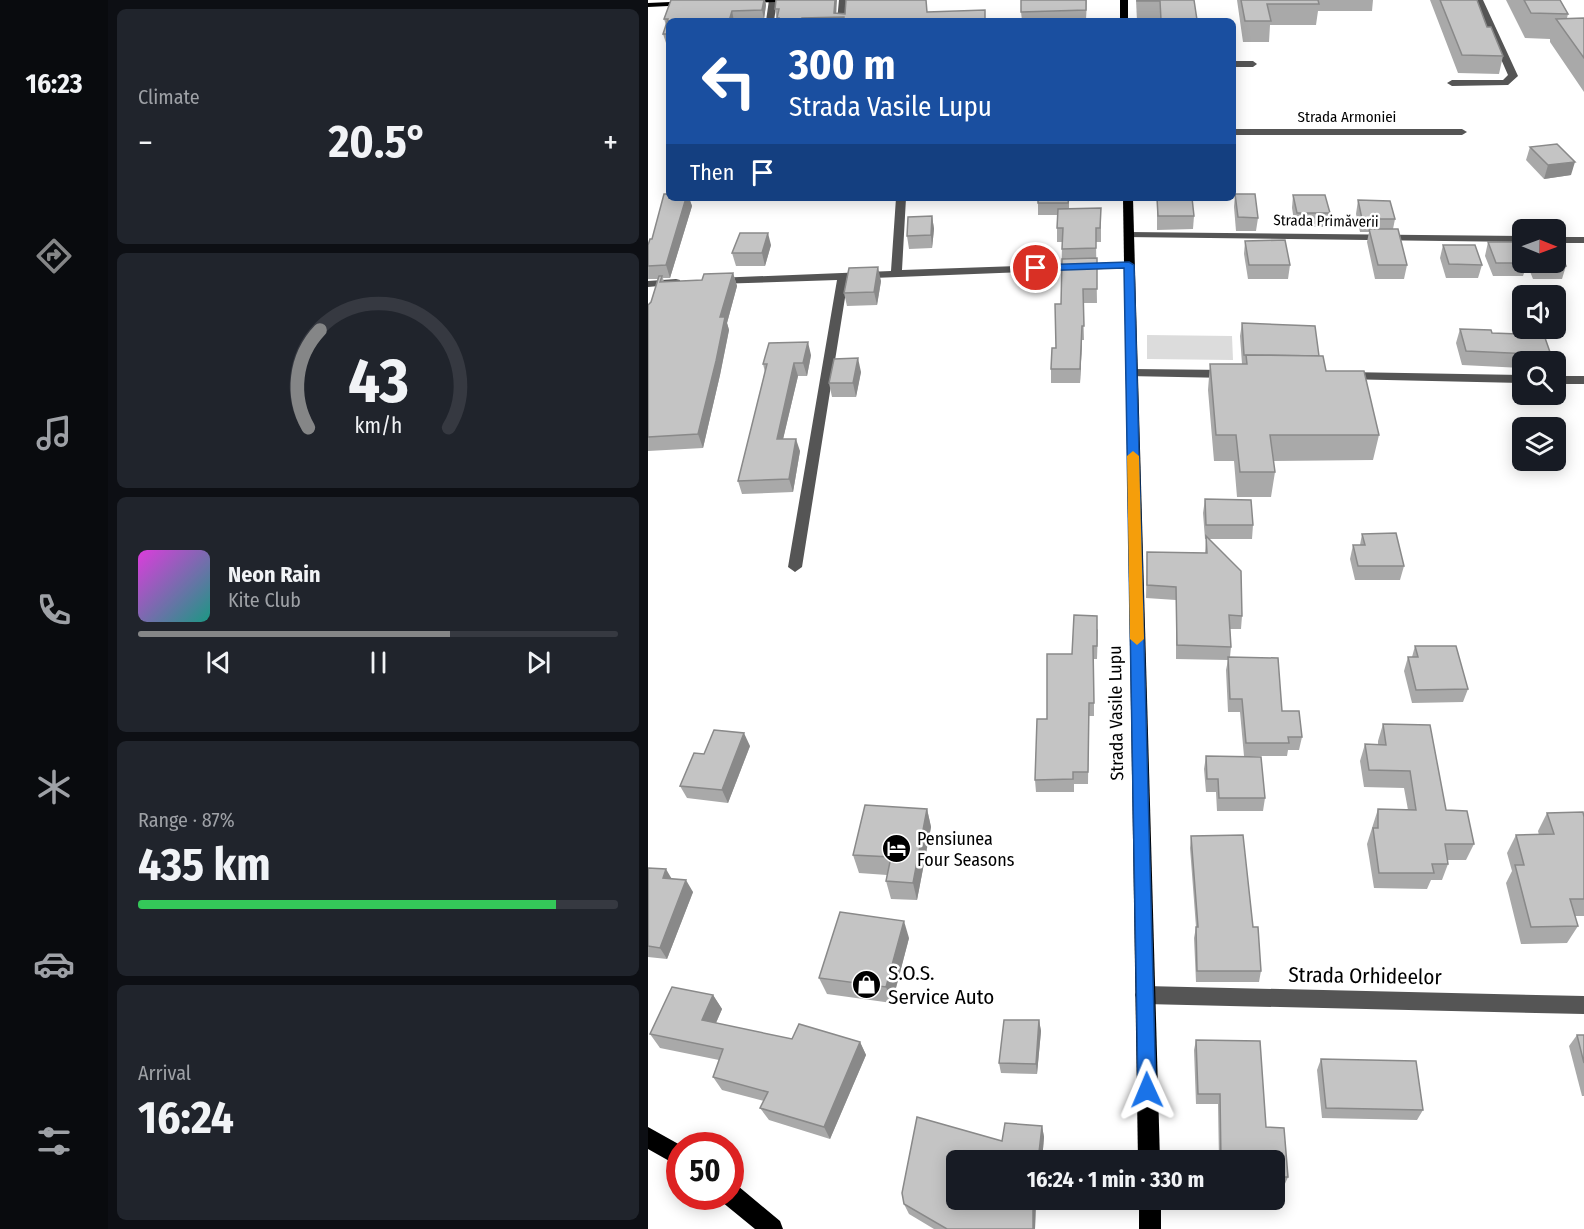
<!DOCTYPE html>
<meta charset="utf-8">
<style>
body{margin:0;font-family:"Fira Sans Condensed",sans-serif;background:#20242c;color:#f1f3f6;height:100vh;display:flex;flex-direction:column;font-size:22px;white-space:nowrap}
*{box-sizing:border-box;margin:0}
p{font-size:20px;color:#9ea1a6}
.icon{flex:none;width:33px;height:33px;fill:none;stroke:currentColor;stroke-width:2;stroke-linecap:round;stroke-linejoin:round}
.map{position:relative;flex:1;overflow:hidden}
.side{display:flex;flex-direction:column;gap:9px;padding:9px;background:#0d0f14;width:540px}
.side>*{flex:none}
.guide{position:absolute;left:18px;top:18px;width:570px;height:183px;border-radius:9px;box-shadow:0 3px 15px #0003;background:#1a4fa0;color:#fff;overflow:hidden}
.needle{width:39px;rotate:91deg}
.buttons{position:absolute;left:864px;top:219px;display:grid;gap:12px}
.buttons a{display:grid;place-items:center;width:54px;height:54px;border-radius:9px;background:#171b24;box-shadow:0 3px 15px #0003;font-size:30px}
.speed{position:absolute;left:18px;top:1132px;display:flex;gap:12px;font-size:30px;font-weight:700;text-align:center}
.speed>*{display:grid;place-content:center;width:78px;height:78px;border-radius:50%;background:#171b24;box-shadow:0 3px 15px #0003;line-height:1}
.speed .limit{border:9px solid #d22;background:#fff;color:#111}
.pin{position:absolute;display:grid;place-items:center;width:51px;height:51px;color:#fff;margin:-26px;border:3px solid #fff;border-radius:50%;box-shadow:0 2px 6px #0007}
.me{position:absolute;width:66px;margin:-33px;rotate:359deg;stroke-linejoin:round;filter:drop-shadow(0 0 4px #0008)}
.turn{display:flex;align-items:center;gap:21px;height:126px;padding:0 24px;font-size:27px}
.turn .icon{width:78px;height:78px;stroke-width:2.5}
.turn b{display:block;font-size:42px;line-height:51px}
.then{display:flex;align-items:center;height:57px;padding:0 24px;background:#0003;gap:12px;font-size:22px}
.big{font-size:45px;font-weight:700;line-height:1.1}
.side .card{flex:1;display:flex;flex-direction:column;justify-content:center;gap:9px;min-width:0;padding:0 21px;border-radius:9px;background:#20242c}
.side .dial{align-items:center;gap:0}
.dial svg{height:156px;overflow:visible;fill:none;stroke:#363941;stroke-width:7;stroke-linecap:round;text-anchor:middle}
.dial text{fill:#f1f3f6;stroke:none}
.song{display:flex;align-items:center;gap:18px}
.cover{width:72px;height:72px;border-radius:9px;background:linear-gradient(135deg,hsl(300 70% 55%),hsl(170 70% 35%))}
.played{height:6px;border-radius:3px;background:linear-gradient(90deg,#858687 65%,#363941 65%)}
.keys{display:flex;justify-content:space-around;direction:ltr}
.heat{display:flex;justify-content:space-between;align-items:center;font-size:33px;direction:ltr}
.charge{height:9px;border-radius:4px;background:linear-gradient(90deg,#34c759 87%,#363941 0)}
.trip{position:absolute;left:298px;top:1150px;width:339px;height:60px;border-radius:9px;background:#171b24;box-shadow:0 3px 15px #0003;font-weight:700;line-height:60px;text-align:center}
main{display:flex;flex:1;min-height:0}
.menu{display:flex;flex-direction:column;width:108px;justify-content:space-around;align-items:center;background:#090b0e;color:#9ea1a6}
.menu .icon{width:42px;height:42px}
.menu .current{color:#858687}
.menu b{font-size:27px;color:#f1f3f6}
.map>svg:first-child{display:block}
</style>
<main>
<nav class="menu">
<b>16:23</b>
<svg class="icon current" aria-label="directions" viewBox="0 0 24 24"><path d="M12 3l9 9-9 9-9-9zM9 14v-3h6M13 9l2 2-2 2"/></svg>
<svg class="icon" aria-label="music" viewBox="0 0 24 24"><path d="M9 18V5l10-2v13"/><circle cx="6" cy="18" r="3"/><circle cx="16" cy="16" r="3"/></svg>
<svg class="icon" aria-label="phone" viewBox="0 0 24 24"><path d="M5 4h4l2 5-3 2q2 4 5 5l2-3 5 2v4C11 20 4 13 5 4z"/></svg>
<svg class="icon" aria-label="climate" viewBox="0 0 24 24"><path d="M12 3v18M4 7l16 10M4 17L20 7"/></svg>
<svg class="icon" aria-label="car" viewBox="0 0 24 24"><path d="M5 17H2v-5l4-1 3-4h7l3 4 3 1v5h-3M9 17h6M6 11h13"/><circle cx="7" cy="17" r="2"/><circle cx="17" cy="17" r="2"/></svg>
<svg class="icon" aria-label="filters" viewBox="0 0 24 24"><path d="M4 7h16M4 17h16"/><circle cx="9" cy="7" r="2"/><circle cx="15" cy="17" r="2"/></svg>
</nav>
<section class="side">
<div class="card"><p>Climate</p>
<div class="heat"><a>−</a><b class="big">20.5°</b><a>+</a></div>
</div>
<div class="card dial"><svg viewBox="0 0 100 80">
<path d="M14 69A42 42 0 1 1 86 69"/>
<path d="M14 69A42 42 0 0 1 20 19" stroke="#858687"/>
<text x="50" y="56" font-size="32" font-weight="700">43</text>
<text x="50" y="72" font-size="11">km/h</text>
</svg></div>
<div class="card">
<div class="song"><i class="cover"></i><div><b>Neon Rain</b><p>Kite Club</p></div></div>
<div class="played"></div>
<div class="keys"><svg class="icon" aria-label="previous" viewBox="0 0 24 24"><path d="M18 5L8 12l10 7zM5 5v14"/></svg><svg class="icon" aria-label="pause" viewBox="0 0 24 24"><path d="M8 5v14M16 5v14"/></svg><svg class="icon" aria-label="next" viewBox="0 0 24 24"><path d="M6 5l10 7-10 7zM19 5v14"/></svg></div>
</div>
<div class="card"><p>Range · 87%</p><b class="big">435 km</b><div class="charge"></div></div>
<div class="card"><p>Arrival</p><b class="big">16:24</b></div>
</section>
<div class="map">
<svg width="936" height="1229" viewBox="0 0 936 1229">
<rect width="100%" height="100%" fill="#fff"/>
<polygon fill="#dcdcdc" points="499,335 584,336 585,360 499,359"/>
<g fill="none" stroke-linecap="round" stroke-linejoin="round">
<g fill="#555" fill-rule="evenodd">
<polygon points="121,0 129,0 126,21 118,21"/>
<polygon points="191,0 199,0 197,21 189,21"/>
<polygon points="827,0 835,0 870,76 860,85 804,86 799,83 804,80 855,80 860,75"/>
<polygon points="585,61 605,61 609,64 605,67 585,67"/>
<polygon points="585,129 814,129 819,132 814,135 585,135"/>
<polygon points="248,198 258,198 254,270 481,262 487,265 481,268 200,279 154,567 147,572 140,567 189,280 67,284 61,281 67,278 243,271"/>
<polygon points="481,232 874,236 874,242 477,237 477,233"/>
<rect x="908" y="237" width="28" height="6"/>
<polygon points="28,279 32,280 32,284 0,287 0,281"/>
<polygon points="483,369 581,370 587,374 581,378 479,376 477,373 479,370"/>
<polygon points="698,372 874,375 874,383 694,379 692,376"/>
<rect x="908" y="376" width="28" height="8"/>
<polygon points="497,986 936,996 936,1014 497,1004 490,1002 487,995 490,988"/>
</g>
<g fill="#000" fill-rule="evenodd">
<polygon points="95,0 132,0 128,2 98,3"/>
<rect x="472" y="0" width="8" height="21"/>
<polygon points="44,1 45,3 41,5 0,7 0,3"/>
<polygon points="475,198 485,198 512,1161 490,1161"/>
<polygon points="0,1127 34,1146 32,1146 32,1167 0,1149"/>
<polygon points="82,1183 90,1186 132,1221 135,1229 107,1229 74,1202 73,1197 82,1197"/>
<rect x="491" y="1200" width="22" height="29"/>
</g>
</g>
<g fill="#a9a9a9">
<polygon points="23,0 117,0 118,5 116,19 86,21 21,21 21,43 18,43 15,34 18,25 16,19"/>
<polygon points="439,0 438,20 374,21 373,12"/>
<polygon points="488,0 546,0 548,21 489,21"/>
<polygon points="589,0 725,0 724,11 670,11 668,25 622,25 621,42 595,42"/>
<polygon points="782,0 829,0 839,27 855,56 851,74 810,73"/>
<polygon points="858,0 912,0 920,14 919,18 936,18 936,92 902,42 902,39 877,38"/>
<polygon points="127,9 188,13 279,12 338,21 129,21"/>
<polygon points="882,147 923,175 896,179 878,160"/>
<polygon points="587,194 610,218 608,231 588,231 586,207"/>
<polygon points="645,195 682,213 680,227 647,227 644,208"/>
<polygon points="21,198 41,198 44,206 22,278 15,278 16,282 54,280 85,273 89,286 79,323 81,330 72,375 55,448 0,451 0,305 3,302 10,279 0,279 0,245 4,239"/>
<polygon points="421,198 421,209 453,208 453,242 448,242 449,303 435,303 436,340 434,340 432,383 403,383 403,369 408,348 413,304 414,242 409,242 409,215 390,215 390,203"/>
<polygon points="509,198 546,216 545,229 509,230"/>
<polygon points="710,200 747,219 745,229 759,265 756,279 727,279 719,242 721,232 712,232 708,214"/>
<polygon points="284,216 286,229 284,248 261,249 259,236"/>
<polygon points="597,241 642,265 640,279 600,279 596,254"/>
<polygon points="840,242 874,262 908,262 918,266 914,279 885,279 879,264 875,276 845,276 837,256"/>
<polygon points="123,245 117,266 88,266 84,253"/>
<polygon points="795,245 834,265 830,278 798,278 792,258"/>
<polygon points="233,281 229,305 199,306 196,293"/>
<polygon points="594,323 671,356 678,371 731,435 725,460 625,461 627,472 623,497 589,497 586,461 566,461 560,390 562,364 594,364 592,336"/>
<polygon points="812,329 844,333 903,355 901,362 874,362 874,368 814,365 808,343"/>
<polygon points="163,355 159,376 150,376 135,439 152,451 145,492 94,494 90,481 117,372 115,364"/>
<polygon points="213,372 208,397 184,397 181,383"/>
<polygon points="557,499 605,525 604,539 561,539 594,616 593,629 582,629 583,647 582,657 634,711 654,737 651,750 640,750 639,756 596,756 592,712 580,712 578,670 580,660 528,659 528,600 498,598 499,552 557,553 558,539 557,539 555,513"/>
<polygon points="714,534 756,566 752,580 707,580 702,559 705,545 712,545"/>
<polygon points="450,629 449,659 446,659 446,716 441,716 440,784 426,784 426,792 388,792 387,780 399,719 424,654"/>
<polygon points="767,646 820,689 815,702 764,703 756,671 760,657 764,657"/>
<polygon points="735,724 798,810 826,844 818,860 800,860 800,864 794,880 783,880 779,889 726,888 719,844 730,809 760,810 756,788 716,787 712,761 717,744 730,745 730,741"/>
<polygon points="102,746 80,803 39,798 32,786 56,754"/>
<polygon points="558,756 617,798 615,811 569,811 568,792 558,792 556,769"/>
<polygon points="279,809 283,827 269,900 243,899 238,881 239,875 211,873 205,855"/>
<polygon points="899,813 936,817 936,916 927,916 930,926 919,943 873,944 858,883 864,871 859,853 868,835 891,835 890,831"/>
<polygon points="543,836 605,927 613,971 611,982 548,982 546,938 548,927 542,848"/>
<polygon points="0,868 23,879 45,892 19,959 0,957"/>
<polygon points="261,938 244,1003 179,994 171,978"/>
<polygon points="65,995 74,1009 68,1023 144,1039 212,1042 218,1055 182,1139 121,1120 112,1108 116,1101 74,1090 65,1077 71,1060 12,1048 2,1034"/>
<polygon points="391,1020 393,1031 389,1074 353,1073 351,1063"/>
<polygon points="929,1035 936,1035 936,1096 934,1096 921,1046"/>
<polygon points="548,1040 618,1127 640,1177 636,1186 627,1185 627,1161 571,1161 570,1104 548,1104 546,1050"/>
<polygon points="673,1059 775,1110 769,1120 674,1118 669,1070"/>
<polygon points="269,1117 354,1141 357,1123 394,1126 396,1137 394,1161 309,1161 309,1200 388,1200 387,1229 286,1229 261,1214 256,1204 254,1193"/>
</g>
<g fill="#898989">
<polygon points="116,0 117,0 118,5 116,19 114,10"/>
<polygon points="187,0 189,0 188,17 186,13"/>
<polygon points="84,11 86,21 81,21"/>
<polygon points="927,162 923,175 896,179 900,165"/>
<polygon points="38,198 41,198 44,206 22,278 18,265"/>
<polygon points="284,216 286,229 284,248 283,235"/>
<polygon points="120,233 123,245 117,266 114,253"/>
<polygon points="230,267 233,281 229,305 226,292"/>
<polygon points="85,273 89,286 79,323 81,330 72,375 55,448 50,434 72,317"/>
<polygon points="434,326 434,340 432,383 432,369"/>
<polygon points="160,342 163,355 159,376 155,363"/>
<polygon points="210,358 213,372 208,397 205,383"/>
<polygon points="146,363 150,376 132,452 129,439"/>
<polygon points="148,439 152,451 145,492 141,479"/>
<polygon points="96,733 102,746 80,803 74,790"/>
<polygon points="279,809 283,827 269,900 265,883"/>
<polygon points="18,869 25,881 15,878"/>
<polygon points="38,880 45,892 19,959 12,948"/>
<polygon points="256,921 261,938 244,1003 238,987"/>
<polygon points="65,995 74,1009 63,1034 54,1020"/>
<polygon points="391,1020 393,1031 389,1074 388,1064"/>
<polygon points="212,1042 218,1055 182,1139 176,1127"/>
<polygon points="394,1126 396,1137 394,1161 390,1161"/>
<polygon points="385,1200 388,1200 387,1229 385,1229"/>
</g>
<g fill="#c4c4c4" stroke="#898989" stroke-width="1.5">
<polygon points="23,0 116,0 114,10 84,11 81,21 21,21 21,34 15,34 20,19 16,19"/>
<polygon points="128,0 187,0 186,13 197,14 198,0 278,0 279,12 337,10 337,21 196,21 196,17 154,18 154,21 131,21 131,18 129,18 131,9 127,9"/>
<polygon points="373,0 438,0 438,10 373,12"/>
<polygon points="489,0 546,0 549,20 513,20 512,1 489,1"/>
<polygon points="593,0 670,0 671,4 619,4 623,21 597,21"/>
<polygon points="792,0 829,0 839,27 843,27 855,56 814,55"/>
<polygon points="876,0 912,0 920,14 883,13"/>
<polygon points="936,18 936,58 908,19"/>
<polygon points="909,144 927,162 900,165 882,147"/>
<polygon points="16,194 21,194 21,198 38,198 18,265 0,266 0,245 2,239 4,239"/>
<polygon points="587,194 607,194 610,218 590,217"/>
<polygon points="645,195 677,195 682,213 649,213"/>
<polygon points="390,198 421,198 420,203 390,203"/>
<polygon points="509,198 544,198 546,216 510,216"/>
<polygon points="710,200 742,201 747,219 714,219"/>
<polygon points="453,208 452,228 448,228 448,248 414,249 415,228 409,228 410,209"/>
<polygon points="284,216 283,235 259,236 260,217"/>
<polygon points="721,229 750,229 759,265 730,265"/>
<polygon points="92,233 120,233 114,253 84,253"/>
<polygon points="637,240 642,265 601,265 597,241"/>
<polygon points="840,242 870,242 874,252 874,262 879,263 848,263"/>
<polygon points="795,245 827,245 834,265 801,264"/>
<polygon points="908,246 910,246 918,266 889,265 888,262 908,262"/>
<polygon points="449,258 449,289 435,289 436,326 434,326 432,369 403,369 404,348 408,348 407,304 413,304 414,259"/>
<polygon points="230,267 226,292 196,293 201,268"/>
<polygon points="85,273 72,317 77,317 68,361 50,434 0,437 0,305 3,302 11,276 14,276 12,282 54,280 56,274"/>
<polygon points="594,323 667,326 671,356 596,355"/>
<polygon points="812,329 843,330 844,333 896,335 903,355 818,351"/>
<polygon points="160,342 155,363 146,363 129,439 148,439 141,479 90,481 119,364 115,364 121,343"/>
<polygon points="598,355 675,356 678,371 716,371 731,435 622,435 627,472 592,472 588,435 568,435 562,364 599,364"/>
<polygon points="210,358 205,383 181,383 186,359"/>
<polygon points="557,499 603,500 605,525 558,525"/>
<polygon points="748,533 756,566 710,566 705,545 717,545 714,534"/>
<polygon points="558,536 593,571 594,616 581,615 583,647 529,645 528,587 499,585 499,552 559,553"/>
<polygon points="426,615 449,616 449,646 445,646 446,703 441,703 440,772 425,772 425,779 387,780 389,719 399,719 399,654 424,654"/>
<polygon points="767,646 808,646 820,689 768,690 760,657 770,657"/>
<polygon points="580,657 630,658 634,711 651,711 654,737 640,737 641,743 598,743 594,699 582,699"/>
<polygon points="735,724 782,725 798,810 819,811 826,844 797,844 800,864 784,864 786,873 731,873 725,828 730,828 730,809 768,810 762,771 721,770 717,744 738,745"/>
<polygon points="66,730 96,733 74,790 32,786 46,753 56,754"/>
<polygon points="558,756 613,757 617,798 571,798 570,779 559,779"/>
<polygon points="217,805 279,809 265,883 238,881 243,857 205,855"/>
<polygon points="935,812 936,817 936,899 922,899 930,926 883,927 867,865 876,865 868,835 906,834 899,813"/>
<polygon points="595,835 605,927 610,927 613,971 549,971 548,927 550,927 543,836"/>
<polygon points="0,868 18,869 15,878 38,880 12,948 0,946"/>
<polygon points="192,912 256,921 238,987 171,978"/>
<polygon points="24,987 65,995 54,1020 144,1039 151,1024 212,1042 176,1127 112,1108 120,1092 65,1077 75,1049 2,1034"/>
<polygon points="356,1020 391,1020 388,1064 351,1063"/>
<polygon points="929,1035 936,1035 936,1063"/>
<polygon points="548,1040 612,1041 618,1127 636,1128 640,1177 627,1177 627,1161 573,1161 572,1094 550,1094"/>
<polygon points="673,1059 768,1061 775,1110 678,1108"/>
<polygon points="269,1117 354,1141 357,1123 394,1126 390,1161 309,1161 309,1200 385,1200 385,1229 299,1229 256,1204 254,1193"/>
</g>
<polygon fill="#1a73e8" stroke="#114b97" stroke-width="1.5" points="481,262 486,265 508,1090 506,1096 499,1099 493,1096 490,1090 476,268 388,271 383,268 388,265"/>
<polygon fill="#f59e0b" points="485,451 491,456 496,639 489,645 482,639 479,456"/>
<defs>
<symbol id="hotel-disc" viewBox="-11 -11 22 22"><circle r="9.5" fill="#000" stroke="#fff"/><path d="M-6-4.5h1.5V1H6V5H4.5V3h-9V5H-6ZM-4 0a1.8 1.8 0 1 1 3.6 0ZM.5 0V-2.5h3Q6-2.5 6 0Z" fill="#fff"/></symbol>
<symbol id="shop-disc" viewBox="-11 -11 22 22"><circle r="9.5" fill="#000" stroke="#fff"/><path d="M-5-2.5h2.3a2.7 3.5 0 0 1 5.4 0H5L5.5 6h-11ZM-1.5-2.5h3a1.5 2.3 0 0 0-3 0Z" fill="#fff"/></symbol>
</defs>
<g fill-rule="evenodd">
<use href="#hotel-disc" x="232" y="832" width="33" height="33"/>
<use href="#shop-disc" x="202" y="968" width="33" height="33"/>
</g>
<g text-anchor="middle" stroke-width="5" stroke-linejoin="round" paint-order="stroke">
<g font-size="15" fill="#000" stroke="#fff">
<text x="699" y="122">Strada Armoniei</text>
<text transform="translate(678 221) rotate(1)" y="5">Strada Primăverii</text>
</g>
<g font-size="18" fill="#000" stroke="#fff">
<text transform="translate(468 713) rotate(-91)" y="6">Strada Vasile Lupu</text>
</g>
<g font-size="18" fill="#000" stroke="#fff" text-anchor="start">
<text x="269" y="845">Pensiunea<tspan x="269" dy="21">Four Seasons</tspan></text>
</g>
<g font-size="21" fill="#000" stroke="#fff" text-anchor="start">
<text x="240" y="980">S.O.S.<tspan x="240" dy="24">Service Auto</tspan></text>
</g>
<g font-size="21" fill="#000" stroke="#fff">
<text transform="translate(717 976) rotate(1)" y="7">Strada Orhideelor</text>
</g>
</g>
</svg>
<div class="buttons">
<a><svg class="needle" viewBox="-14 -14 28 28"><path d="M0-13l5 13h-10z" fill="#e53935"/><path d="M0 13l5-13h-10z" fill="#9ea1a6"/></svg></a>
<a><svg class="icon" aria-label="sound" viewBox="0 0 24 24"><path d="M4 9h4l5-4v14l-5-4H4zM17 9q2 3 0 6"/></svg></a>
<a><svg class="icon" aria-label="search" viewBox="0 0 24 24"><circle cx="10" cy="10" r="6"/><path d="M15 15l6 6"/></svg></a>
<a><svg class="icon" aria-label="layers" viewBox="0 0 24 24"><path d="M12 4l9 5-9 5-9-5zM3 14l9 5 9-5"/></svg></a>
</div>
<div class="speed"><div class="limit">50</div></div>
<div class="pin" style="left:388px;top:268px;background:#d93025"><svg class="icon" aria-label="arrive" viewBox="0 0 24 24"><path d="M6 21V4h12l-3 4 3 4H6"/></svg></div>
<svg class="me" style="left:499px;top:1090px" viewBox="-20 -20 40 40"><path d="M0-17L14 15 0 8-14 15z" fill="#1a73e8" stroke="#fff" stroke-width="4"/></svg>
<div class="trip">16:24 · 1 min · 330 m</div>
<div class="guide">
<div class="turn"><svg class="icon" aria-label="left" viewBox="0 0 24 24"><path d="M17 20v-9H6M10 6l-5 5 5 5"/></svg><div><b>300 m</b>Strada Vasile Lupu</div></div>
<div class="then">Then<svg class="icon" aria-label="arrive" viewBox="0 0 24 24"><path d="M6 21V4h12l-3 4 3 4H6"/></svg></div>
</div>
</div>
</main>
